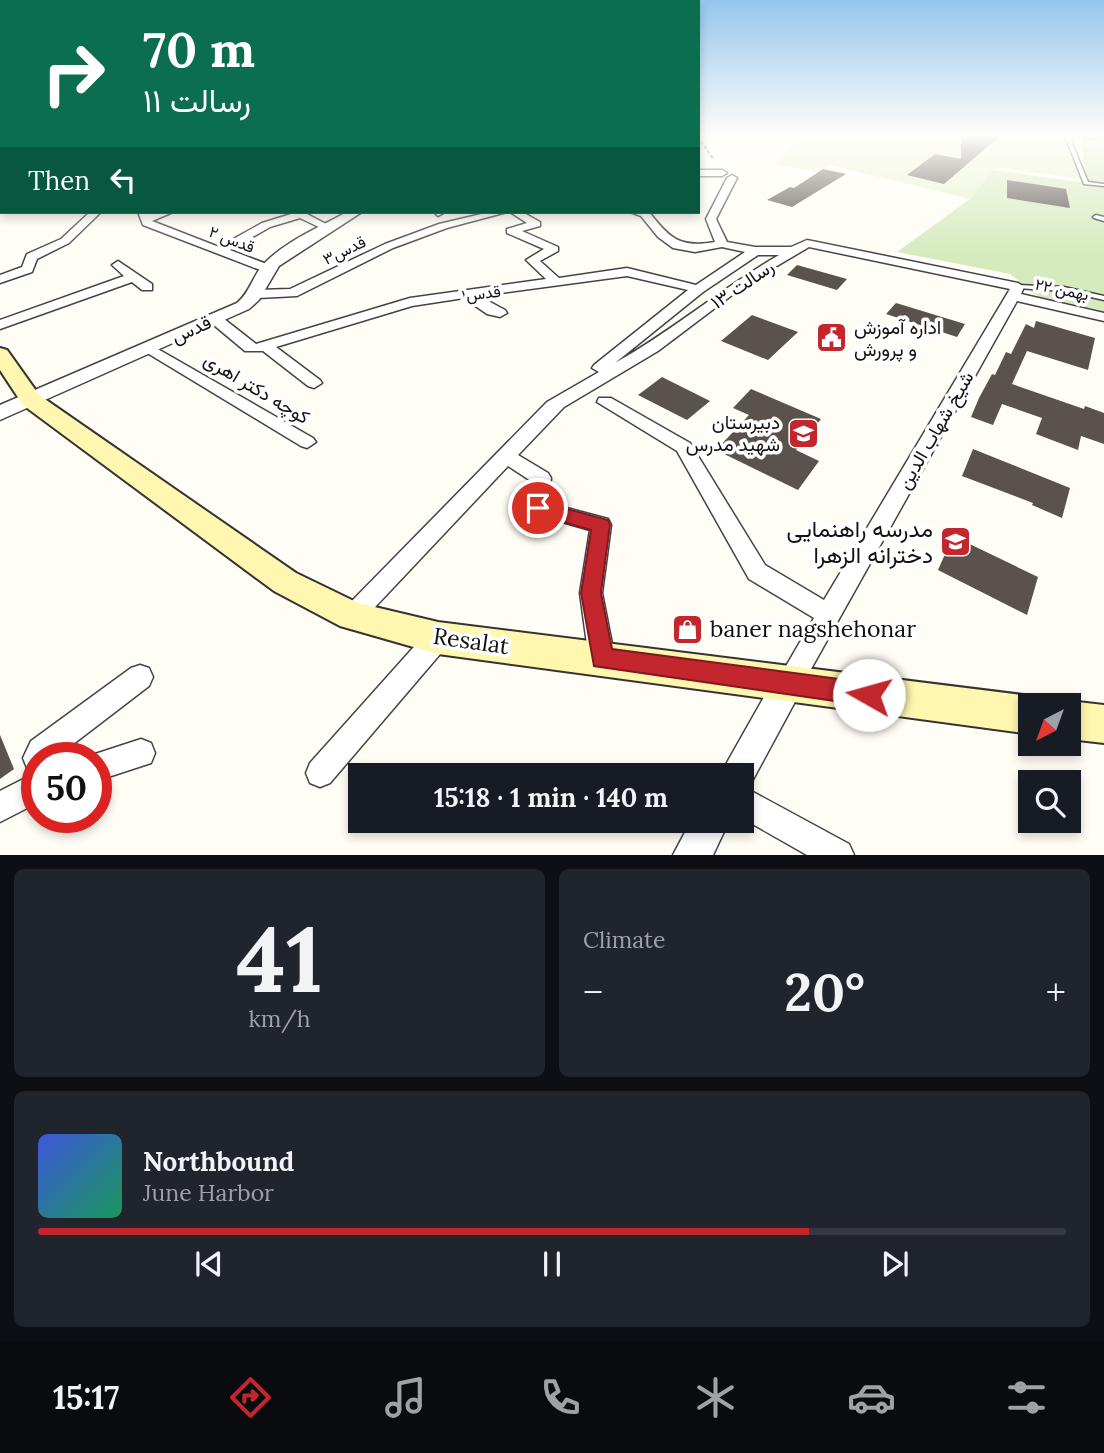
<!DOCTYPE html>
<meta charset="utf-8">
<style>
body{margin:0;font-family:Lora,Vazirmatn,serif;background:#20242c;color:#f1f3f6;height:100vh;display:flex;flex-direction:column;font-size:26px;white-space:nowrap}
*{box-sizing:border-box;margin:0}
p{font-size:23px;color:#9ea1a6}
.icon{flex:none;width:38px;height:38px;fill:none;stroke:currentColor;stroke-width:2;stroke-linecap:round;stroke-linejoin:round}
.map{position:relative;height:855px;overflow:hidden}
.drawer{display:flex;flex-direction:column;gap:14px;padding:14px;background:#0d0f14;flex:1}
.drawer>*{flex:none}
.top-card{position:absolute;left:0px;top:0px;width:700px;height:214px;box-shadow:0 4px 10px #0003;background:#0b6e4f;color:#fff;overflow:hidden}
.needle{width:46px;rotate:221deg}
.controls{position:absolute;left:1018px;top:693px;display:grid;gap:14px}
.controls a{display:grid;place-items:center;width:63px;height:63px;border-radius:0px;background:#171b24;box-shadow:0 4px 10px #0003;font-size:35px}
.speed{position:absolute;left:21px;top:742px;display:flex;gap:14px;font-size:35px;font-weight:700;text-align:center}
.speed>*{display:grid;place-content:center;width:91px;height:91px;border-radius:50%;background:#171b24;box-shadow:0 4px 10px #0003;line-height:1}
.speed .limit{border:10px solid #d22;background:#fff;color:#111}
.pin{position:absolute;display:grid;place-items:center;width:60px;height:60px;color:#fff;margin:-30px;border:4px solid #fff;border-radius:50%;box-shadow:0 2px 7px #0007}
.me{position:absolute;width:77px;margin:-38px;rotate:277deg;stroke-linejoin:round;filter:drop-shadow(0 0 5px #0008)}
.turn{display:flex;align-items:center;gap:24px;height:147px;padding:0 28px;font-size:32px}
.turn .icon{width:91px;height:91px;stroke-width:2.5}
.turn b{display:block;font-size:49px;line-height:60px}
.then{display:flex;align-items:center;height:66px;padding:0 28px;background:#0003;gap:14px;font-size:26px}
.big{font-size:52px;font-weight:700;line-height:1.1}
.drawer .widget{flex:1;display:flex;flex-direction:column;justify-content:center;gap:10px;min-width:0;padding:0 24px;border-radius:10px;background:#20242c}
.drawer .dial{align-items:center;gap:0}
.dial b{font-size:91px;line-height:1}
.song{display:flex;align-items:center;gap:21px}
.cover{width:84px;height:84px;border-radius:10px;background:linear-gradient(135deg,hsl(230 70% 55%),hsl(150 70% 35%))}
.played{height:7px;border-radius:4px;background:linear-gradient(90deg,#c4262e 75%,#363941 75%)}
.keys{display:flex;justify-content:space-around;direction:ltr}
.heat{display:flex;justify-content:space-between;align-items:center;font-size:38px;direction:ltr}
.drawer .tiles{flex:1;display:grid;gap:14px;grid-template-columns:1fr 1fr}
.widget:last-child{grid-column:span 2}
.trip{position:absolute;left:348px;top:763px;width:406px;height:70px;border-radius:0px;background:#171b24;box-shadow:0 4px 10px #0003;font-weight:700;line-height:70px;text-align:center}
.tab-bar{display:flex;height:112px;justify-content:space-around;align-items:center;background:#090b0e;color:#9ea1a6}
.tab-bar .icon{width:49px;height:49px}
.tab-bar .active{color:#c4262e}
.tab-bar b{font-size:32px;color:#f1f3f6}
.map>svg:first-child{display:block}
</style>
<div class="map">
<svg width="1104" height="855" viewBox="0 0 1104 855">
<rect width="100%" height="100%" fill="#fffdf5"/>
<polygon fill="#d5ebbd" points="1081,136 1104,140 1104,313 1040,298 1010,274 897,252 970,199 993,170 1086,183"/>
<polygon fill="#e6f2cf" points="802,136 1061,136 1081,179 996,167 970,199 829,165 818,172 775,164"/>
<g fill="#5a524d">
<polygon points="961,136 1000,136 944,184 907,175 935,154 961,159"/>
<polygon points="823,169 846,174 792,207 767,200 790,187 794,188"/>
<polygon points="1007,180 1066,189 1070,208 1007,198"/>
<polygon points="797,265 847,279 837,290 787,275"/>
<polygon points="896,303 965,324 957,337 886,314"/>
<polygon points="752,315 798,332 768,360 721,341"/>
<polygon points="1036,321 1095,338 1088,370 1027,351 1012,384 1084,409 1085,406 1104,413 1104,444 1081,436 1078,450 1036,434 1042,418 1002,404 993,425 971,417 979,398 992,374 995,375 1006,352 1011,354 1026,324 1034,328"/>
<polygon points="662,377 710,401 687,420 638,395"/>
<polygon points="751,389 821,419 796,450 819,461 798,490 716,450 749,415 733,408"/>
<polygon points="973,449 1070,488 1062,518 1032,505 1033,503 962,476"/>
<polygon points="953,536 1038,577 1027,615 938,570"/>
<polygon points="0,735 14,769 0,779"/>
</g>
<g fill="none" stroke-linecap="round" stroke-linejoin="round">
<defs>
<g id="service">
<polygon points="1065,136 1069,136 1088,182 1104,184 1104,186 1084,184"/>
<polygon points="1084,136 1104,137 1104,139 1086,137"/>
<polygon points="1096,215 1104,217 1104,221 1094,218 1093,217"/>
<polygon points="1018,285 1064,287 1104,296 1104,300 1064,291 1016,288 1015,287"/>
</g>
<g id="minor">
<polygon points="698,170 722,170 727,173 722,176 698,176"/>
<path d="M 732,175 L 737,178 L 716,219 L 727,242 L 755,247 L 791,247 L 807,240 L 1018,283 L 1024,287 L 1021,294 L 1104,313 L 1104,321 L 1017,301 L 797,694 L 788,698 L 779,694 L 775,685 L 814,618 L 749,579 L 677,451 L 597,402 L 599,398 L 611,398 L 690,443 L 765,565 L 824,600 L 1010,289 L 809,247 L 748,283 L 658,351 L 564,407 L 518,455 L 548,473 L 551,478 L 548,503 L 608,519 L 611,525 L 602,593 L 615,659 L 611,667 L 602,671 L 593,667 L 589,659 L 580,593 L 590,530 L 531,513 L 528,508 L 531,481 L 508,466 L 360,623 L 352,627 L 344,623 L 340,616 L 344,609 L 547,402 L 599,372 L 592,368 L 594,365 L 688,290 L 627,276 L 479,296 L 505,310 L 507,313 L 500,317 L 487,314 L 464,298 L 412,306 L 276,347 L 320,380 L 322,383 L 314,388 L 308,386 L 263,351 L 245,351 L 209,321 L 209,315 L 219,315 L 256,344 L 410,298 L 546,279 L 526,260 L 544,249 L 507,233 L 507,229 L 527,223 L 510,212 L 522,212 L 540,222 L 540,226 L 522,231 L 558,247 L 558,251 L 540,261 L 559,278 L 627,268 L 696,285 L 745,252 L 722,247 L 695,252 L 673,248 L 658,237 L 641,216 L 630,212 L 649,212 C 670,239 680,248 715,242 L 706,219 L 727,178 ZM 758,255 L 779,255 C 722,288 672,331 615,363 L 703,292 Z"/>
<polygon points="90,212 101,212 69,243 37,259 32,272 0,283 0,275 22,267 27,254 61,239"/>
<polygon points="138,212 173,212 152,221 219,247 262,223 291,214 290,212 303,212 332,227 323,229 300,218 270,227 230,250 272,266 272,272 268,273 143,225"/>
<polygon points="434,212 445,212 438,216"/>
<polygon points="490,212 507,212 447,228 393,248 297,296 258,298 251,294 258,290 290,289 385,244 439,224"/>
<polygon points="118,261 152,284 152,290 142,290 132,282 0,329 0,320 124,276 112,265"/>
<polygon points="149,344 313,438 316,442 307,448 301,446 144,351 142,348"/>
<polygon points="438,627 447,630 450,638 447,646 330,783 320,787 310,783 306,773 310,763 429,630"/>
<polygon points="140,665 149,668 153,677 149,686 55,758 37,758 37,772 27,768 23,758 31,741 131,668"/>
<polygon points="141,739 151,743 155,753 151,763 96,781 96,758 86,757"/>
<polygon points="37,772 37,803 0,822 0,791"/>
<polygon points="742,786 849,844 854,855 807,855 742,818"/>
</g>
<g id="tertiary">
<rect x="0" y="150" width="2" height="6"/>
<polygon points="0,173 2,173 0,180"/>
<path d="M 347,212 L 362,212 L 279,266 L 259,300 L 249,309 L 0,420 L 0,405 L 237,303 C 250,292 252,278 262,266 C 283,242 320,227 347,212 Z"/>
<polygon points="788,670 799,674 804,685 749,787 742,790 742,775 720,775 777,674"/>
<polygon points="691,821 729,821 713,855 673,855"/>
</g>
<g id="secondary">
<polygon points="0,348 7,350 39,395 296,573 358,603 438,622 1031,696 1044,702 1046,705 1031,705 1031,734 438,654 340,626 274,591 23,405 0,370"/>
<polygon points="1069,701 1104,705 1104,743 1069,739 1069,705 1059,705"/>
</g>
</defs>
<use href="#service" stroke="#444" stroke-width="3"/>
<use href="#minor" stroke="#444" stroke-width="3"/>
<use href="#tertiary" stroke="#444" stroke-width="3"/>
<use href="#secondary" stroke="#333" stroke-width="4"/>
<polyline stroke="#333" stroke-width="2" stroke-dasharray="3.5 2" stroke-linecap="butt" points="698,137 714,160"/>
<use href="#service" fill="#fff" fill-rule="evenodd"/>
<use href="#minor" fill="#fff" fill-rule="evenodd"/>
<use href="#tertiary" fill="#fff" fill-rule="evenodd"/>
<use href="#secondary" fill="#fff6b0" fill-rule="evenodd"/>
</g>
<linearGradient id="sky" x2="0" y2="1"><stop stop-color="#95c6ee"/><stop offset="0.53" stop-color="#fffefa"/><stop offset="1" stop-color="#fffefa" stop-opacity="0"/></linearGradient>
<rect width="1104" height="255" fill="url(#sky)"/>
<polygon fill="#c4262e" stroke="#7f191e" stroke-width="2" points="538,501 608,520 610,525 601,593 612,649 869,683 877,686 881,695 877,703 869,706 594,666 581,593 591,530 531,513 529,508 531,503"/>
<defs>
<symbol id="civic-square" viewBox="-11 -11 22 22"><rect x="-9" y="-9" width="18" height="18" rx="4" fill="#c4262e" stroke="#fff"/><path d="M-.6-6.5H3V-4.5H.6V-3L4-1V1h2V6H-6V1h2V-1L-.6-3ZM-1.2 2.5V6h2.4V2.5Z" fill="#fff"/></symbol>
<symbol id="school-square" viewBox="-11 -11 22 22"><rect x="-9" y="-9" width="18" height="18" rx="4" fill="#c4262e" stroke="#fff"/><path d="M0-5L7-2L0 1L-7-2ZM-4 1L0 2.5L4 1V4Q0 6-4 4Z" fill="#fff"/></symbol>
<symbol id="shop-square" viewBox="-11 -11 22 22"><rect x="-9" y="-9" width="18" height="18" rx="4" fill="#c4262e" stroke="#fff"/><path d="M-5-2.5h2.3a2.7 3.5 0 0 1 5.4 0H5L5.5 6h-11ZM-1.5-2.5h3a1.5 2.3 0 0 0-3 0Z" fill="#fff"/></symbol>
</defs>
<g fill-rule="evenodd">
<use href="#civic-square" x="814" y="320" width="35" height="35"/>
<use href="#school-square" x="786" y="416" width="35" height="35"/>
<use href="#school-square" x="938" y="524" width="35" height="35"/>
<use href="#shop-square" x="670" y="612" width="35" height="35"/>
</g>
<g text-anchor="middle" stroke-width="7" stroke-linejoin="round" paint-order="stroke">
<g font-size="16" fill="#111" stroke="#fff">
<text transform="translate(232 239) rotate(21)" y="6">قدس ۲</text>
<text transform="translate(344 250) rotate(-26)" y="6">قدس۳</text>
<text transform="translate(1062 289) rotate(12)" y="6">۲۲ بهمن</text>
<text transform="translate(481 293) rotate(-7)" y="6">قدس۱</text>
</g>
<g font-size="19" fill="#111" stroke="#fff">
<text transform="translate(742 284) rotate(-34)" y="7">رسالت ۱۳</text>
<text transform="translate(191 329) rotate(-24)" y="7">قدس</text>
<text transform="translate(257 388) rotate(31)" y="7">کوچه دکتر اهری</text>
<text transform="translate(935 430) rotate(-60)" y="7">شیخ شهاب الدین</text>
</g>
<g font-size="19" fill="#111" stroke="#fff" text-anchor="start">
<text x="854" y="334">اداره آموزش<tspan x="854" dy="22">و پرورش</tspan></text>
<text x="780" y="429" text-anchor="end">دبیرستان<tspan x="780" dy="22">شهید مدرس</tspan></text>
</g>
<g font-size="23" fill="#111" stroke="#fff" text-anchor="end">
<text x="933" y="537">مدرسه راهنمایی<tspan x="933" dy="26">دخترانه الزهرا</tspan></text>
<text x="710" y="637" text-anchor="start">baner nagshehonar</text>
</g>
<g font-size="23" fill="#111" stroke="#fff">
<text transform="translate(471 641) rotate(8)" y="8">Resalat</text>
</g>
</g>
</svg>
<div class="controls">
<a><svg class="needle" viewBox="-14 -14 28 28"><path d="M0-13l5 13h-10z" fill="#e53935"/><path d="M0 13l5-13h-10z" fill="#9ea1a6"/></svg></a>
<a><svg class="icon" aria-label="search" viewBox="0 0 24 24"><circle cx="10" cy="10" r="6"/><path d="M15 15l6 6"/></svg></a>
</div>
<div class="speed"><div class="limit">50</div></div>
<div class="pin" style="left:538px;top:508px;background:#d93025"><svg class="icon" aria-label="arrive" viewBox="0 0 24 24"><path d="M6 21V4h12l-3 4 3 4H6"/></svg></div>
<svg class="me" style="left:869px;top:695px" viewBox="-20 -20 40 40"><circle r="19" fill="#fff"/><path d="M0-13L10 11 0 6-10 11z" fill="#c4262e"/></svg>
<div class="trip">15:18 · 1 min · 140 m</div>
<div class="top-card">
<div class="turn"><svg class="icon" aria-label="right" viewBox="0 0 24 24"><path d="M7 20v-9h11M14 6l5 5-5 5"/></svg><div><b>70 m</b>رسالت ۱۱</div></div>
<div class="then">Then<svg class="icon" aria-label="left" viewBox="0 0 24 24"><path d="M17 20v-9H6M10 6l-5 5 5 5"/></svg></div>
</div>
</div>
<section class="drawer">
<div class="tiles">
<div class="widget dial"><b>41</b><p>km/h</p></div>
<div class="widget"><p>Climate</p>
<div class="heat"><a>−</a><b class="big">20°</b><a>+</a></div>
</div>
<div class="widget">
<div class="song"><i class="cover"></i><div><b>Northbound</b><p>June Harbor</p></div></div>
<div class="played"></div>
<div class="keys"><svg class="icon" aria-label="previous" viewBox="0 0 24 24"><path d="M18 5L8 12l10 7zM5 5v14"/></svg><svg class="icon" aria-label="pause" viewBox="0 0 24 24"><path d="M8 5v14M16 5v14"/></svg><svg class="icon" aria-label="next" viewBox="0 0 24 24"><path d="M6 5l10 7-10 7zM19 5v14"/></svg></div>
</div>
</div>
</section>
<nav class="tab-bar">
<b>15:17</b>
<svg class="icon active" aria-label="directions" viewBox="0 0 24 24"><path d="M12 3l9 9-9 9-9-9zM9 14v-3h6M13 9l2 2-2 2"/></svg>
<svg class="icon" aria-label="music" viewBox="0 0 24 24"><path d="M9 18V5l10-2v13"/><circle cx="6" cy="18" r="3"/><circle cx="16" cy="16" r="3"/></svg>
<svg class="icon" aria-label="phone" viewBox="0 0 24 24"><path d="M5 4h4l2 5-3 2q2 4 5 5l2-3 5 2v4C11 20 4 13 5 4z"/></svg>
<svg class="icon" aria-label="climate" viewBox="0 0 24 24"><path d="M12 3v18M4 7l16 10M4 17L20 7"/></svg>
<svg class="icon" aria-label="car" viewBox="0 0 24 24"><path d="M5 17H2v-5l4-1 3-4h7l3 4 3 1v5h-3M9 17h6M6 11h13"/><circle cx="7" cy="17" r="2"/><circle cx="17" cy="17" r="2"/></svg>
<svg class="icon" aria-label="filters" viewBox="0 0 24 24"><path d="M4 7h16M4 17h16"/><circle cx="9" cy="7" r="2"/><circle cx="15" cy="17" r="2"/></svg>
</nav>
